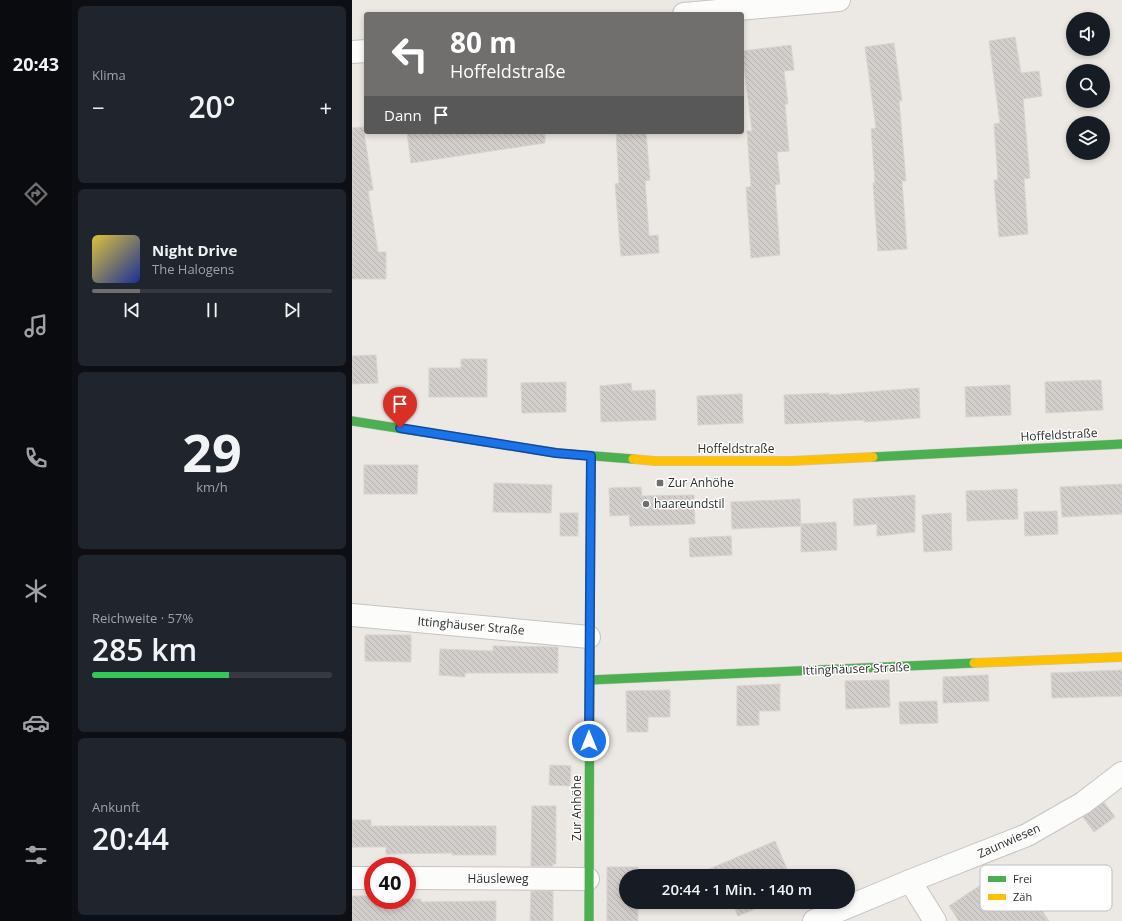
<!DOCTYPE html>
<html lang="de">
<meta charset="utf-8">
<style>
body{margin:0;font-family:"Open Sans",sans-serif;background:#20242c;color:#f1f3f6;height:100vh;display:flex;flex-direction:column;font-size:15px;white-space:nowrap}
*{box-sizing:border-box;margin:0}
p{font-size:13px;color:#9ea1a6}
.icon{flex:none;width:22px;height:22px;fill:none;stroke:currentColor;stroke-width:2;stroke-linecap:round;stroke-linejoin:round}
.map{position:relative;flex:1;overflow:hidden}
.drawer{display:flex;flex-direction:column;gap:6px;padding:6px;background:#0d0f14;width:280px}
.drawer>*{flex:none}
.banner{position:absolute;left:12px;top:12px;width:380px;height:122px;border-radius:4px;box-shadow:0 2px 6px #0003;background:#706f6e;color:#fff;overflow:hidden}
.controls{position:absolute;left:714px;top:12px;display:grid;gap:8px}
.controls a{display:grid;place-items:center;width:44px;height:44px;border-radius:50%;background:#171b24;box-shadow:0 2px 6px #0003;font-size:20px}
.speed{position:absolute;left:12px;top:857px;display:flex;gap:8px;font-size:20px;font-weight:700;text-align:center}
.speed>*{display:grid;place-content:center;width:52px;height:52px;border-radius:50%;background:#171b24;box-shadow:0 2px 6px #0003;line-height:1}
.speed .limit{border:6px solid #d22;background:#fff;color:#111}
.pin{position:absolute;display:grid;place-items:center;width:34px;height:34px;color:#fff;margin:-41px -17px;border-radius:50% 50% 50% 0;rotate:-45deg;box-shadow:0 0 4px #0007}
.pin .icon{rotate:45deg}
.me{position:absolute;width:44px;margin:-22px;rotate:0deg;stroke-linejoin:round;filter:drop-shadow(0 0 3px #0008)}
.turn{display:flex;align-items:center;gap:14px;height:84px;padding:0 20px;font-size:18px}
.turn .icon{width:52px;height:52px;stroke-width:2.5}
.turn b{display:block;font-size:28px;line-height:34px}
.then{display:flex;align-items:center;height:38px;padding:0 20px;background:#0003;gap:8px;font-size:15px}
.big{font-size:30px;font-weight:600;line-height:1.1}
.drawer .card{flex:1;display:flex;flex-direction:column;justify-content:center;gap:6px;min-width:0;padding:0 14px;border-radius:6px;background:#20242c}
.drawer .dial{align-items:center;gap:0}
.dial b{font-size:52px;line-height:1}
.song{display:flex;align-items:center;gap:12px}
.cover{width:48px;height:48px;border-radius:6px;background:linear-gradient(135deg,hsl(50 70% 55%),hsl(230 70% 35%))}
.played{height:4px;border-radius:2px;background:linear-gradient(90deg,#706f6e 20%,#363941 20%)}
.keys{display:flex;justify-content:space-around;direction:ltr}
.heat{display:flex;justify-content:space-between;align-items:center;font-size:22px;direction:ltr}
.charge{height:6px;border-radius:3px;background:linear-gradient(90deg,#34c759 57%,#363941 0)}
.trip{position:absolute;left:267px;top:869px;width:236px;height:40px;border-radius:20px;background:#171b24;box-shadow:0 2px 6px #0003;font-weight:600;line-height:40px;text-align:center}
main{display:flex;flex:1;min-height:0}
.tabs{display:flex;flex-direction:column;width:72px;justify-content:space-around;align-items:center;background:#090b0e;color:#9ea1a6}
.tabs .icon{width:28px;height:28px}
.tabs .active{color:#706f6e}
.tabs b{font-size:18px;color:#f1f3f6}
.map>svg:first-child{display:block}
</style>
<main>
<nav class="tabs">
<b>20:43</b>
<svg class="icon active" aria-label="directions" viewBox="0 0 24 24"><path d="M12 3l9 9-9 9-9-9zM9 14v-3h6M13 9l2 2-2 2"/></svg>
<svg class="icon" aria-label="music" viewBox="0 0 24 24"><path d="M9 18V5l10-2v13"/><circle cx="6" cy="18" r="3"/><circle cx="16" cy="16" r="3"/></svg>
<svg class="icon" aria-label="phone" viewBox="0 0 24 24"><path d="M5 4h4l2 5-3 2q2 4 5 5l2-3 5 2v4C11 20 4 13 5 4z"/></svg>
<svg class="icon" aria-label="climate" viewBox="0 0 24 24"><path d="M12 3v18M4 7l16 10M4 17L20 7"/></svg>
<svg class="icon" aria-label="car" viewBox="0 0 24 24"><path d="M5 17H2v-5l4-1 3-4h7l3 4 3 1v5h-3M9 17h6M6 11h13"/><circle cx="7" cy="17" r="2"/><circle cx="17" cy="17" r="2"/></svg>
<svg class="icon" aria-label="filters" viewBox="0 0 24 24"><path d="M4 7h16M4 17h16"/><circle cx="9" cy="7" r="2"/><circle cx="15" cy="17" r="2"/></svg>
</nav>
<section class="drawer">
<div class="card"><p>Klima</p>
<div class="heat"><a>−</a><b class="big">20°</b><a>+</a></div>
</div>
<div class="card">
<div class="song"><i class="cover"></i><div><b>Night Drive</b><p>The Halogens</p></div></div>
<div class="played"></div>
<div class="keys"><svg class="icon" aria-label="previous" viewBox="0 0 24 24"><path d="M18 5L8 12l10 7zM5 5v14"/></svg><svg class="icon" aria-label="pause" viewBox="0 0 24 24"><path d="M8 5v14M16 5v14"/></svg><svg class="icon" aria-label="next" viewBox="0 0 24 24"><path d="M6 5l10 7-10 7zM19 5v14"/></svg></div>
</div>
<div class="card dial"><b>29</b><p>km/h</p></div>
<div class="card"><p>Reichweite · 57%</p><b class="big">285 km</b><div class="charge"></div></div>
<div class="card"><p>Ankunft</p><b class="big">20:44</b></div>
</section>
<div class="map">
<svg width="770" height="921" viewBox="0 0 770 921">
<defs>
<pattern id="building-back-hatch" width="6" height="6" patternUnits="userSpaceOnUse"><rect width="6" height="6" fill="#d1cecb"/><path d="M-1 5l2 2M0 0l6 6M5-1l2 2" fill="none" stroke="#b4b1af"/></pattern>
</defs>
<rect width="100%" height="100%" fill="#ece8e4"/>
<g fill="url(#building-back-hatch)" stroke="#d7d4d0">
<polygon points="663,37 669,73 687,71 690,96 671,99 678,178 672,179 676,234 647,237 642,180 646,180 642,124 648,123 637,41"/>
<polygon points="542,43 550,101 547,101 554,181 550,181 555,249 526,251 521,183 523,183 519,129 524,128 513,47"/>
<polygon points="439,45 442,70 432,71 436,104 433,104 437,151 425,152 428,184 423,185 428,255 399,258 394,187 399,187 395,131 400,131 390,51"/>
<polygon points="11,127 21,190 16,191 26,252 34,252 34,279 0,279 0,128"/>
<polygon points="55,132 193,132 193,143 59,163"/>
<polygon points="264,132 294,132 298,180 293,181 297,236 306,235 307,253 269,256 263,184 267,183"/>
<polygon points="24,355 26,383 0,384 0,356"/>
<polygon points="109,359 135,359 135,397 77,397 77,368 109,368"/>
<polygon points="749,380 751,410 694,413 693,382"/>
<polygon points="214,382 214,412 170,413 169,383"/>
<polygon points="279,383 280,391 303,390 304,420 249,422 248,386"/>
<polygon points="658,385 659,415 614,417 613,387"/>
<polygon points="567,388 568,418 512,422 512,420 433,424 432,395 477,393 477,395"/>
<polygon points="390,394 391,423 346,425 345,396"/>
<polygon points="12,465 66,465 65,494 12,494"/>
<polygon points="142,483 200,485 199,513 141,512"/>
<polygon points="770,484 770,514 710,517 708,487"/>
<polygon points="289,487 290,496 342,495 343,524 278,526 277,515 258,516 257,488"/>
<polygon points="665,489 666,519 615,521 614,491"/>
<polygon points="563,495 563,532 525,536 525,524 502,526 501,499"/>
<polygon points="448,499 449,526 380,529 379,502"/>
<polygon points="705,511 706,534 673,536 672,512"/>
<rect x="208" y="513" width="18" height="23"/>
<polygon points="599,513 600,550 572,552 570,515"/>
<polygon points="484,522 485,550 449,552 449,524"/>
<polygon points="379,536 380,555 338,557 337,538"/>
<polygon points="13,635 59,635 59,662 13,661"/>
<polygon points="141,646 206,647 206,673 113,673 113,677 87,675 88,649 141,651"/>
<polygon points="770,670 770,696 700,698 699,673"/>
<polygon points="636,675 637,701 591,703 591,677"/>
<polygon points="537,680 538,707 494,709 493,681"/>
<polygon points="428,684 428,711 407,711 407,725 385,726 385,686"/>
<polygon points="318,690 318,717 296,717 296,732 275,732 274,691"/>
<polygon points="585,701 586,723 548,724 547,702"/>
<polygon points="198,765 219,766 218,786 197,785"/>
<polygon points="752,802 763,817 742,832 731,817"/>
<polygon points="180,806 204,806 204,864 201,864 201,866 179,866"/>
<polygon points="0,820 19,820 19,826 144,826 144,855 100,855 100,853 34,854 34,847 0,847"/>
<polygon points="423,841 438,876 341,876"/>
<polygon points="659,865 697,921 607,921 597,906"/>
<polygon points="255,867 286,867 286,876 274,876 274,902 286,902 286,921 255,921"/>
<polygon points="179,891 201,891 201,921 178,921"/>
<polygon points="0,896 21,896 21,900 69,899 69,902 144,901 144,921 0,921"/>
<polygon points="380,902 400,902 403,909 386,916"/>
</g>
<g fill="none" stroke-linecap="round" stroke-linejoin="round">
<defs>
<g id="street">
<polyline points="332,14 487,0"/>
<polyline points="0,52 14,51"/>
<polyline points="0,615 237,637"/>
<polyline points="0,878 21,878"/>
<polyline points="55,878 236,879"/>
<polyline points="558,881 583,921"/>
<polyline points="462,921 558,881 675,835 731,803 770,773"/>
</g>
<g id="fast">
<polyline points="0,421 204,453 281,459"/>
<polyline points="521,457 770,444"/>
<polyline points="238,680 622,663"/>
<polyline points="237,921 238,573"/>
</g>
<g id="slow">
<polyline points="281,459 303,461 439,461 521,457"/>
<polyline points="238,573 239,456"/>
<polyline points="622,663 770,657"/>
</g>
</defs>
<use href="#street" stroke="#c5c4c5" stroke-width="24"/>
<use href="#fast" stroke="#c5c4c5" stroke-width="10"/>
<use href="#slow" stroke="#c5c4c5" stroke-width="10"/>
<use href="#street" stroke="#fcfcfb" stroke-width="22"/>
<use href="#fast" stroke="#4caf50" stroke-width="9"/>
<use href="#slow" stroke="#ffc107" stroke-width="9"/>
</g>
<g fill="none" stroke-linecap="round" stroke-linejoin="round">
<defs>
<polyline id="route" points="48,428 204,453 239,456 237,741"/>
</defs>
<use href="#route" stroke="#114b97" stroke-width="10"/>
<use href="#route" stroke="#1a73e8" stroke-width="7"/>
</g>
<g fill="#706f6e" stroke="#fff" stroke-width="1.5">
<rect x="304" y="479" width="8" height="8" rx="2"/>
<circle cx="294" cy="504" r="4"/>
</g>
<g text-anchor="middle" stroke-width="3" stroke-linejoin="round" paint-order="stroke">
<g font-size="12" fill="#2e2e2e" stroke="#fff">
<text transform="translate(707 435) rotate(-3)" y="4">Hoffeldstraße</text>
<text x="384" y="453">Hoffeldstraße</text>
<text transform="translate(119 626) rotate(5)" y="4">Ittinghäuser Straße</text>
<text transform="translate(504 669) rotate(-2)" y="4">Ittinghäuser Straße</text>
<text transform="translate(225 808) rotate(-90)" y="4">Zur Anhöhe</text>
<text transform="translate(657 841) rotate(-24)" y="4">Zaunwiesen</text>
<text x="146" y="883">Häusleweg</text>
</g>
<g font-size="12" fill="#2e2e2e" stroke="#fff" text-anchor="start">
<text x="316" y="487">Zur Anhöhe</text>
<text x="302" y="508">haareundstil</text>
</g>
</g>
<rect x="628" y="865" width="132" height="46" rx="6" fill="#fff" stroke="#c0c0c0" stroke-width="1"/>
<rect x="636" y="876" width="18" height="6" fill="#4caf50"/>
<rect x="636" y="894" width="18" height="6" fill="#ffc107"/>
<g font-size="11" fill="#2e2e2e">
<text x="661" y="883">Frei</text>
<text x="661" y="901">Zäh</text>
</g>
</svg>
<div class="controls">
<a><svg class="icon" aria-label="sound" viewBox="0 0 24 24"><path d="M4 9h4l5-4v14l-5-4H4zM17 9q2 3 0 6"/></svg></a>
<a><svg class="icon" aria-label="search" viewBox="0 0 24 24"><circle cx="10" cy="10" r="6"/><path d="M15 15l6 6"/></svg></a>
<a><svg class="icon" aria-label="layers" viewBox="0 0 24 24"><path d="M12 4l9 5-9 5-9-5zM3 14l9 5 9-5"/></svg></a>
</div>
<div class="speed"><div class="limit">40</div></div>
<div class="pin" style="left:48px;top:428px;background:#d93025"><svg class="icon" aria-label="arrive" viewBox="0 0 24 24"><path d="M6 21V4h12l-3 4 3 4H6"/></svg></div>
<svg class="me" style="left:237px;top:741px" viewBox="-20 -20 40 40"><circle r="17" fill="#1a73e8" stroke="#fff" stroke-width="3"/><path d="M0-11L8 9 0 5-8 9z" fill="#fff"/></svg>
<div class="trip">20:44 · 1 Min. · 140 m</div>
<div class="banner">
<div class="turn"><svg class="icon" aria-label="left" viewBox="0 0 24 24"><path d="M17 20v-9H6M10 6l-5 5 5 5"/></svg><div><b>80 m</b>Hoffeldstraße</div></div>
<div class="then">Dann<svg class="icon" aria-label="arrive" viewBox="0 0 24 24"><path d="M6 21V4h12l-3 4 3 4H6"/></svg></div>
</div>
</div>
</main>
